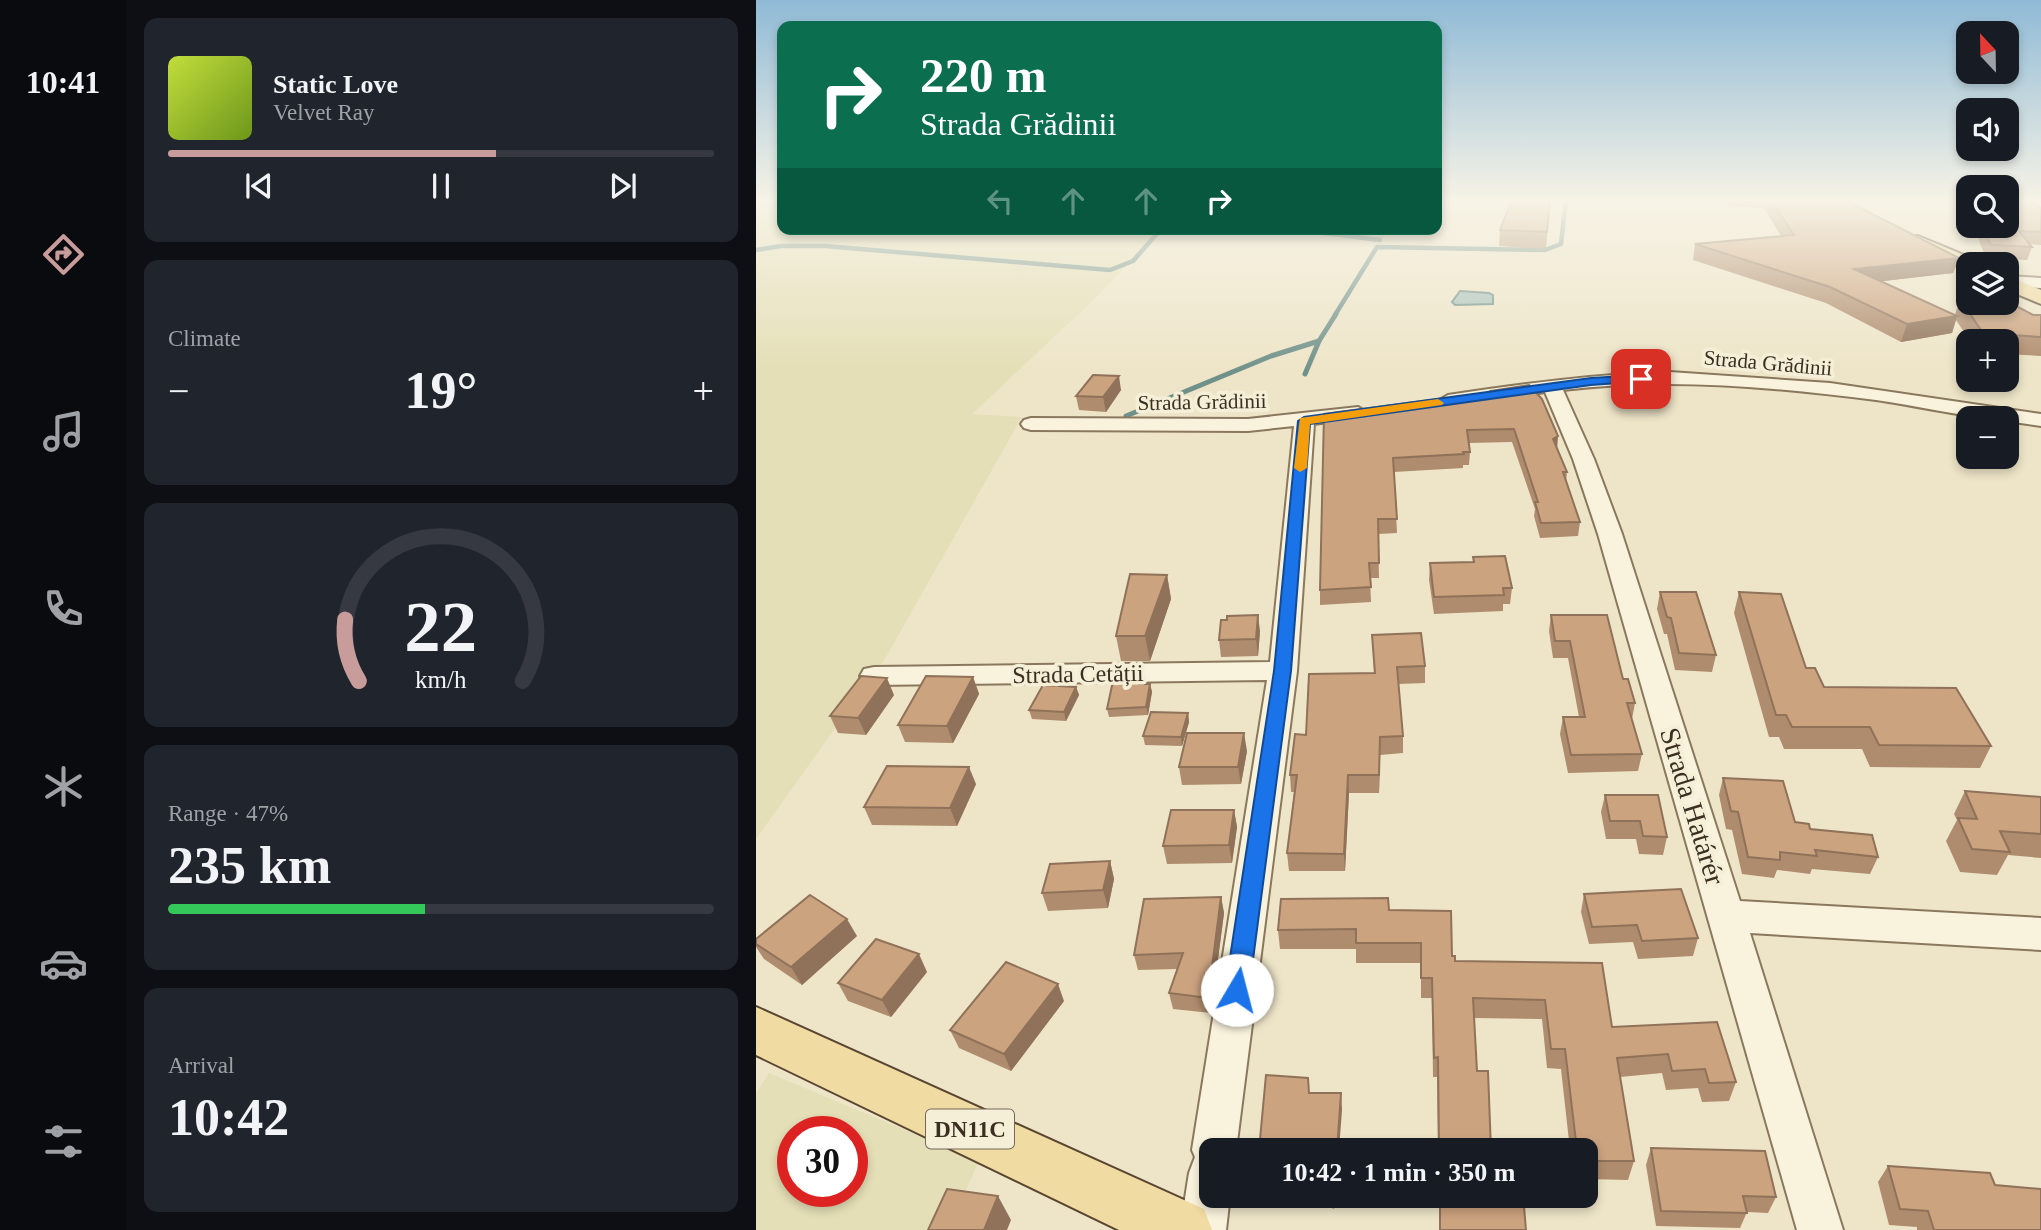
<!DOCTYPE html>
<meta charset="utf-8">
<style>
body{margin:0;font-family:"Times New Roman",serif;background:#20242c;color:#f1f3f6;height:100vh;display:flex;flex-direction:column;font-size:26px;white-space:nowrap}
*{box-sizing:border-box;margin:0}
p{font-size:23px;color:#9ea1a6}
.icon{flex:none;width:38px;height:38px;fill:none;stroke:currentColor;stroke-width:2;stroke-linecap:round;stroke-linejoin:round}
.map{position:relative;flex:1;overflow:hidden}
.panel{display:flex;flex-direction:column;gap:18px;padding:18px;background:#0d0f14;width:630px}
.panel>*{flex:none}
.guide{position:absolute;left:21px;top:21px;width:665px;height:214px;border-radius:14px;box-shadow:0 4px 10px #0003;background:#0b6e4f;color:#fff;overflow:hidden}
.needle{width:46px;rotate:338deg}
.buttons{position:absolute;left:1200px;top:21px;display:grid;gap:14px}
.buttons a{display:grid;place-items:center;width:63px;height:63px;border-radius:14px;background:#171b24;box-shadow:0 4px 10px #0003;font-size:35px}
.speed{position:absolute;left:21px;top:1116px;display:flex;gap:14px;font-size:35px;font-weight:700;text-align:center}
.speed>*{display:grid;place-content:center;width:91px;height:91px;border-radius:50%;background:#171b24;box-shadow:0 4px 10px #0003;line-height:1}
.speed .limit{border:10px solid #d22;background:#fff;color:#111}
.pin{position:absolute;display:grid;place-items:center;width:60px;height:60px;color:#fff;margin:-30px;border-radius:14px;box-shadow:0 4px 10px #0006}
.me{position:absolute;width:77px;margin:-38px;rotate:8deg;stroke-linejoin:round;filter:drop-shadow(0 0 5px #0008)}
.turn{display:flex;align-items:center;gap:24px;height:147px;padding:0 28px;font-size:32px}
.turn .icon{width:91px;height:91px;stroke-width:2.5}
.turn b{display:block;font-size:49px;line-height:60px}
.lanes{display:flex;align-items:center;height:66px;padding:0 28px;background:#0003;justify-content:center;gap:35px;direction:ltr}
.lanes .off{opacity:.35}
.big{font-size:52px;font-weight:700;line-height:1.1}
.panel .tile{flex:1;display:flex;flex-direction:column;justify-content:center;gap:10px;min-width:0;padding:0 24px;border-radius:14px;background:#20242c}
.panel .dial{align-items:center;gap:0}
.dial svg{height:182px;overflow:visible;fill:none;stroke:#363941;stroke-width:7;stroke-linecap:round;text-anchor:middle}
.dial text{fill:#f1f3f6;stroke:none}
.song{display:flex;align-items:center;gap:21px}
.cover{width:84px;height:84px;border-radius:10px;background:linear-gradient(135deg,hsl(70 70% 55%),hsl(80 70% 35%))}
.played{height:7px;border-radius:4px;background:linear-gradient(90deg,#c99c9c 60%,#363941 60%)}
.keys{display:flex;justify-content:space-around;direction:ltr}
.heat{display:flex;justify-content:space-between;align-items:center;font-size:38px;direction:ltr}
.charge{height:10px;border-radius:5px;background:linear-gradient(90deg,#34c759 47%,#363941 0)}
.trip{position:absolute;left:443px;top:1138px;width:399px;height:70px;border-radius:14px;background:#171b24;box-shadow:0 4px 10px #0003;font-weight:700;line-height:70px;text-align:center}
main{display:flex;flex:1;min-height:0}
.dock{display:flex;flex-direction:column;width:126px;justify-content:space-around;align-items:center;background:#090b0e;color:#9ea1a6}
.dock .icon{width:49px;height:49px}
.dock .selected{color:#c99c9c}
.dock b{font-size:32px;color:#f1f3f6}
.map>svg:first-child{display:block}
</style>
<main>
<nav class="dock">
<b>10:41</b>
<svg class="icon selected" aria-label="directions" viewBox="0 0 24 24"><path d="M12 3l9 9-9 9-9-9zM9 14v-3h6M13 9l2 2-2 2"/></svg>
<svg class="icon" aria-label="music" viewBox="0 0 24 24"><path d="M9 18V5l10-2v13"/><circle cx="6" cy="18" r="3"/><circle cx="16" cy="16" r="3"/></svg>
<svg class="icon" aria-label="phone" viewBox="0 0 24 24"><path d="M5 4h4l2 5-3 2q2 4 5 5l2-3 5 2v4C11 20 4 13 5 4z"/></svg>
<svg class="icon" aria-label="climate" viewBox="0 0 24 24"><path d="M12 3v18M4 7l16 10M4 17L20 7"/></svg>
<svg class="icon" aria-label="car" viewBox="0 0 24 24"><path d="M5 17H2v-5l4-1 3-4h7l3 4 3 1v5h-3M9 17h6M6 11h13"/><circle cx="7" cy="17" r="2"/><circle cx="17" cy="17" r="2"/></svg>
<svg class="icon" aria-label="filters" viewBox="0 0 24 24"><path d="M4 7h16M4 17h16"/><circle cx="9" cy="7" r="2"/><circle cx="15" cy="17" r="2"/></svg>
</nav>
<section class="panel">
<div class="tile">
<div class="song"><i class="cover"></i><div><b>Static Love</b><p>Velvet Ray</p></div></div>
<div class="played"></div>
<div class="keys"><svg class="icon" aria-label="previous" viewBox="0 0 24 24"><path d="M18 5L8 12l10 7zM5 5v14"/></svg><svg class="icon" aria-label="pause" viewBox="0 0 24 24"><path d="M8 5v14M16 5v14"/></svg><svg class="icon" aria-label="next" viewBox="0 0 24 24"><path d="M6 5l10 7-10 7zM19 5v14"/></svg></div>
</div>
<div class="tile"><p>Climate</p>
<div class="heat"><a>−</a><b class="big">19°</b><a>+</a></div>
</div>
<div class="tile dial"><svg viewBox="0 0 100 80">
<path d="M14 69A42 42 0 1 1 86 69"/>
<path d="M14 69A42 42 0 0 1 8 42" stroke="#c99c9c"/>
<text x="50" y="56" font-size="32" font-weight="700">22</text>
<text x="50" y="72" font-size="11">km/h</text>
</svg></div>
<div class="tile"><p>Range · 47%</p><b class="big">235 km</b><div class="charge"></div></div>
<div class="tile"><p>Arrival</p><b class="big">10:42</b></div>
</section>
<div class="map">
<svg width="1285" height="1230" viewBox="0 0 1285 1230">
<rect width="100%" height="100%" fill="#eee5c8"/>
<g fill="#e4dfb6" fill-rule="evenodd">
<polygon points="0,199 26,199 26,229 407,229 332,305 216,414 266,417 130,657 0,839"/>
<path d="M 13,1073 L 223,1161 L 192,1230 L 0,1230 L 0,1093 ZM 37,1132 L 96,1132 L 96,1192 L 37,1192 Z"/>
</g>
<polygon fill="#a9c2bc" stroke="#70918a" stroke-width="2" points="704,291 733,293 737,295 737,304 699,305 696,302"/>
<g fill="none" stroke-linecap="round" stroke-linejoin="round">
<g stroke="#70918a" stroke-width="4.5">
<polyline points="536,229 624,240"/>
<polyline points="0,250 25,246 69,246 354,270 377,261 405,229"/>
<polyline points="579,315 621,247 789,250 805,244 810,199"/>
</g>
<g stroke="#70918a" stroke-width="5">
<polyline points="549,374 563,341 580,314"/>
<polyline points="370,416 515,356 563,341"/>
</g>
<defs>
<g id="minor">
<polygon points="1251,276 1285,278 1285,288 1251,286"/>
<path d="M 914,372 L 1074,383 L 1285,414 L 1285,426 L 1251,421 L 1251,418 C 1208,418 1163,406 1120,400 C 1016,387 911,377 807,390 L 838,459 L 866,534 L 984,901 L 1285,918 L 1285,950 L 994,933 L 1087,1230 L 1041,1230 L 842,534 L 817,459 L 789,392 L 692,407 L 682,401 L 692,395 C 766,384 839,374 914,372 Z"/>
<polygon points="602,407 612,413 609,417 558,424 541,671 480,1150 455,1150 455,1195 474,1195 470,1230 424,1230 433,1173 439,1157 436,1150 511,680 118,685 108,683 104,676 108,669 118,667 514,662 538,426 492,431 275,430 268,428 265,424 268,420 275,418 492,419"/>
</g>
<g id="major">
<polygon points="1162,236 1220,260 1222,264 1213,264 1213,270 1206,268 1156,245 1153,241 1156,237"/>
<polygon points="1251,276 1285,290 1285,304 1251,290"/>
<polygon points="0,1007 448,1209 456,1230 363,1230 0,1055"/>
</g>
</defs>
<use href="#minor" stroke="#8a785d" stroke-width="4"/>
<use href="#major" stroke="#594531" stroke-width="4"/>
<use href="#minor" fill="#f9f2dc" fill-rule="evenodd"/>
<use href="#major" fill="#f0dba2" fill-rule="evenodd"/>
</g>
<g fill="#af8c6d">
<polygon points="794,199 790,249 743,246 744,230"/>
<polygon points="971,199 1087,199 1203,258 1197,273 1126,281 1199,315 1204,299 1277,315 1285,315 1285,356 1251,354 1251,341 1214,341 1200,320 1196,333 1145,342 1070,303 937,260 939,244 1025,236 1008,208 972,206"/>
<polygon points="1198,199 1213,199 1213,220"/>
<polygon points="1283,207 1285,207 1285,245 1274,244 1276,247 1271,260 1230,258 1217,226 1251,226"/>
<polygon points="365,390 350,412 323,410 320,396"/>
<polygon points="735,391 801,448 811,472 810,482 824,522 822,536 784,538 778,516 779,509 756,442 712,443 714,452 713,465 707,465 707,468 638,472 641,533 622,534 623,578 614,578 615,602 564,605 564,590 568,414 735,396"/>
<polygon points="717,557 756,588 754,604 747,604 747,611 678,614 673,580 674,563 717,562"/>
<polygon points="411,575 415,599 394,661 365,661 360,636"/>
<polygon points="904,592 960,655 956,672 919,670 911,634 908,634 901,609"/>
<polygon points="983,592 1050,668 1068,687 1235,746 1224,768 1114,767 1106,749 1028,749 1023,737 1013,737 978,613"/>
<polygon points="795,615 867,679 879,703 876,719 886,754 882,771 812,773 804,734 807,717 823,717 812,658 797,658 793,631"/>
<polygon points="471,620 504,631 502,656 465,657 463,640"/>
<polygon points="616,635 669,666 669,683 642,684 647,736 647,753 624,755 623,793 593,793 589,871 533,871 531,853 538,792 535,792 534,775 550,735 618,673"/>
<polygon points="385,676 386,684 394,684 396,692 392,715 353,717 351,709"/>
<polygon points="217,677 223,694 197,743 149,742 142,725"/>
<polygon points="320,687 323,695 310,721 276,719 273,710"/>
<polygon points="138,695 110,735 82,733 74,716"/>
<polygon points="432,713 433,722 426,746 389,745 387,736"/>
<polygon points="491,751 485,784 426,785 423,767"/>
<polygon points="967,778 1039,822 1122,857 1114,874 1056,869 1054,874 1021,870 1018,878 986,874 976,830 970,829 963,795"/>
<polygon points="220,784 201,826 116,825 108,807"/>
<polygon points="1209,791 1285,797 1285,858 1252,855 1241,875 1204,872 1190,841 1201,820 1198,814"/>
<polygon points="849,795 911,837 907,855 883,854 880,839 850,839 845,812"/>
<polygon points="478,810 481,827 476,863 411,864 407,846"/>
<polygon points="354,861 358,879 352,908 292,911 286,893"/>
<polygon points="828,894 942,938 937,956 882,959 877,942 833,944 825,912"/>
<polygon points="465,897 468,913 455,1013 417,1009 413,993 421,969 382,970 378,955"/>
<polygon points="633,910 696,956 699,961 856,1027 980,1082 973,1101 946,1102 942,1088 910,1090 906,1073 864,1077 878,1161 872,1180 830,1179 830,1150 814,1150 805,1069 791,1068 786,1019 718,1018 721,1071 735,1150 682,1150 681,1077 677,1077 676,998 665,998 665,963 600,963 600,949 524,949 522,930"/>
<polygon points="101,936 46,985 8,959 0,947 0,939"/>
<polygon points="171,972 135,1017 92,1001 82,983"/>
<polygon points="308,1001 255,1071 203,1048 194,1030"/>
<polygon points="895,1148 1020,1197 1012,1213 991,1212 984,1228 900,1226 890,1165"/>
<polygon points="1132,1166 1239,1185 1285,1230 1161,1230 1161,1227 1133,1225 1122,1182"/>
<polygon points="547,1195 580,1195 578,1209"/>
<polygon points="683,1195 767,1195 770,1230 683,1230"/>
</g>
<g fill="#8f7259">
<polygon points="1203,258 1197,273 1094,285 1098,269"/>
<polygon points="1201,316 1196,333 1145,342 1151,324"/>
<polygon points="363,376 365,390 350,412 347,397"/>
<polygon points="802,436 801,450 797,439"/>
<polygon points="411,575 415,599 394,661 389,636"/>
<polygon points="502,615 504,631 502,656 500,639"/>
<polygon points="217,677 223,694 197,743 191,726"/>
<polygon points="131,678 138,695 110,735 102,718"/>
<polygon points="394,684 396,692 392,715 390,707"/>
<polygon points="320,687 323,695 310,721 308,712"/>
<polygon points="432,713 433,722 426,746 425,737"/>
<polygon points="488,733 491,751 485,784 482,767"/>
<polygon points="624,737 624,755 623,793 623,775"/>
<polygon points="213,767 220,784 201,826 194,808"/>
<polygon points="592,775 593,793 589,871 588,854"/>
<polygon points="478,810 481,827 476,863 473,845"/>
<polygon points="354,861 358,879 352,908 347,890"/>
<polygon points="465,897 468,913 455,1013 452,998"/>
<polygon points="91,919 101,936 46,985 35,967"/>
<polygon points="163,954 171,972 135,1017 126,1000"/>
<polygon points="302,984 308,1001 255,1071 248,1054"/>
<polygon points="585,1093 586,1110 583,1150 581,1150"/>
<polygon points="577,1195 580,1195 578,1209"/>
<polygon points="242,1196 255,1220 251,1230 228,1230"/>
</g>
<g fill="#cca37f" stroke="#8f7259" stroke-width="2">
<polygon points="756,199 794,199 791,232 744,230"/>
<polygon points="1014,199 1087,199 1203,258 1098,269 1201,316 1151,324 1074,287 939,244 1038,235"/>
<polygon points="1251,199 1274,199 1283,207 1285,207 1285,232 1263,231 1276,247 1235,245 1226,226 1251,226"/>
<polygon points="1213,298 1213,303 1251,303 1251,301 1277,315 1285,315 1285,337 1227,333 1204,299"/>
<polygon points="337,375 363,376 347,397 320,396"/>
<polygon points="773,385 786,399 802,436 797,439 811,472 807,472 824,522 785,523 779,502 782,502 758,429 711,430 714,452 707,452 708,454 637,458 641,519 622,519 623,563 613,563 615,587 564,590 568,414 690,398 740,396 735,391"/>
<polygon points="749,556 756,588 747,588 748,595 678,597 674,563 718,562 717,557"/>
<polygon points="374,574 411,575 389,636 360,636"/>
<polygon points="904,592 940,592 960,655 923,653 915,618 911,617"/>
<polygon points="983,592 1025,594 1050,668 1059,668 1068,687 1200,688 1235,746 1123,745 1114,727 1036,727 1030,715 1020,715"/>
<polygon points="502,615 500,639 463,640 465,620 471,620 471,616"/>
<polygon points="795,615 851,615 867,679 872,679 879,703 871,703 886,754 815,755 807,717 829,717 814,641 799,641"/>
<polygon points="665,633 669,666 641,667 647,736 624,737 623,775 592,775 588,854 531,853 541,775 534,775 539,734 550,735 553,674 619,673 616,635"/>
<polygon points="105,676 131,678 102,718 74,716"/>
<polygon points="170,676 217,677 191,726 142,725"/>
<polygon points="358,676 385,676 382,684 394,684 390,707 351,709"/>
<polygon points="287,685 320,687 308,712 273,710"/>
<polygon points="395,712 432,713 425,737 387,736"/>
<polygon points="431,733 488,733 482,767 423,767"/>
<polygon points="131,766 213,767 194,808 108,807"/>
<polygon points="967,778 1027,781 1039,822 1053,824 1054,829 1116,835 1122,857 1059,850 1061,856 1024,852 1024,860 992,857 982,812 975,811"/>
<polygon points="1209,791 1285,797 1285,834 1244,831 1254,852 1216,849 1202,818 1221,819"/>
<polygon points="849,795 902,795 911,837 887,836 884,821 854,821"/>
<polygon points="415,810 478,810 473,845 407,846"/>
<polygon points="354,861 347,890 286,893 294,864"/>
<polygon points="925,889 942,938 886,941 881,925 836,927 828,894"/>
<polygon points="54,895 91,919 35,967 0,944 0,939"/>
<polygon points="465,897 452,998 413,993 427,953 378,955 388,899"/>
<polygon points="632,898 633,910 695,911 696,956 699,956 699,961 846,963 856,1027 961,1022 980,1082 953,1083 949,1069 916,1071 912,1054 861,1058 878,1161 830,1161 830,1150 821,1150 809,1049 795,1049 789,1000 717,998 721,1071 732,1071 735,1150 683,1150 682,1057 678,1058 676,978 665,978 665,943 600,943 600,929 522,930 525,899"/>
<polygon points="120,939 163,954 126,1000 82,983"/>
<polygon points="250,962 302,984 248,1054 194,1030"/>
<polygon points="510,1075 552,1078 553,1093 585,1093 581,1150 503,1150"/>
<polygon points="895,1148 1009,1151 1020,1197 987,1196 991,1213 905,1211"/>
<polygon points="1132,1166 1234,1173 1239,1185 1285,1189 1285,1230 1178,1230 1172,1211 1144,1209"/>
<polygon points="191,1189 242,1196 228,1230 172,1230"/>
<polygon points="684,1195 767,1195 770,1230 684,1230"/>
</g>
<linearGradient id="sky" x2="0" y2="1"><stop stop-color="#8fbad6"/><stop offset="0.54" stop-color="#f7f3e6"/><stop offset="1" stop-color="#f7f3e6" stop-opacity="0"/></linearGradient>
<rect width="1285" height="371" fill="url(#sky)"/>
<polygon fill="#1a73e8" stroke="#114b97" stroke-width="2" points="885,375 889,376 889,381 835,385 554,424 535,671 493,990 489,998 481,1001 473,998 469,990 518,671 542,421 548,417 835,378"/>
<polygon fill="#f59e0b" points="682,399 688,403 686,405 554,424 551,468 544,472 538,468 544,418"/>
<g text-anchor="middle" stroke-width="7" stroke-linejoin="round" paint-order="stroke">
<g font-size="21" fill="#3b2f21" stroke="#f6efd8">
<text transform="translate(1012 363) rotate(5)" y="7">Strada Grădinii</text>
<text transform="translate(446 402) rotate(-1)" y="7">Strada Grădinii</text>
</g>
<rect fill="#f6efd8" stroke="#736958" stroke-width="2" x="170" y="1109.5" width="88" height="39" rx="5"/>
<g font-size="23" font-weight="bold" fill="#3b2f21">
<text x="214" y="1137">DN11C</text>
</g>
<g font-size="24" fill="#3b2f21" stroke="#f6efd8">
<text transform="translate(322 674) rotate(-1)" y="8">Strada Cetății</text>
</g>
<g font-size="28" fill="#3b2f21" stroke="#f6efd8">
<text transform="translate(937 806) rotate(73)" y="10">Strada Határér</text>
</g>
</g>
</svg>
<div class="buttons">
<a><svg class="needle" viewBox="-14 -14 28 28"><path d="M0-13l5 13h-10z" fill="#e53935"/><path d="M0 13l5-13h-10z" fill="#9ea1a6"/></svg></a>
<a><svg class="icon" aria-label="sound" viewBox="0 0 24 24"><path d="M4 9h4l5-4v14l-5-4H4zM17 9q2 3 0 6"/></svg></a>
<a><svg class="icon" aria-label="search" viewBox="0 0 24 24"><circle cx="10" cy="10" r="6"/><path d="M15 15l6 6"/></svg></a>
<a><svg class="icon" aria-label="layers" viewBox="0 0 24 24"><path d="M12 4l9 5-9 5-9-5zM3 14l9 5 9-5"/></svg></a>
<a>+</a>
<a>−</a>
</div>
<div class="speed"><div class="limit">30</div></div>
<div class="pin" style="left:885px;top:379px;background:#d93025"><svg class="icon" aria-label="arrive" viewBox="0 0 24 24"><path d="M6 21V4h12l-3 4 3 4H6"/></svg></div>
<svg class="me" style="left:481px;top:990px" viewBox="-20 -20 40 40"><circle r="19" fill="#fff"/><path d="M0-13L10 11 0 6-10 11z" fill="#1a73e8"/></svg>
<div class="trip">10:42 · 1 min · 350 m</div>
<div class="guide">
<div class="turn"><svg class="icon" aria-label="right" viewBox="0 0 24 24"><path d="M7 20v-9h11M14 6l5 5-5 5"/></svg><div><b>220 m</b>Strada Grădinii</div></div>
<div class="lanes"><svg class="icon off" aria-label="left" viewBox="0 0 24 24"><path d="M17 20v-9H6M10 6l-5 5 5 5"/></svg><svg class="icon off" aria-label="ahead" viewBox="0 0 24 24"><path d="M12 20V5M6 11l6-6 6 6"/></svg><svg class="icon off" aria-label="ahead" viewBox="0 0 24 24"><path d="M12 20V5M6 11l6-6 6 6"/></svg><svg class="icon" aria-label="right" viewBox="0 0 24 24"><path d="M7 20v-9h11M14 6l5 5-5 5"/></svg></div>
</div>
</div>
</main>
